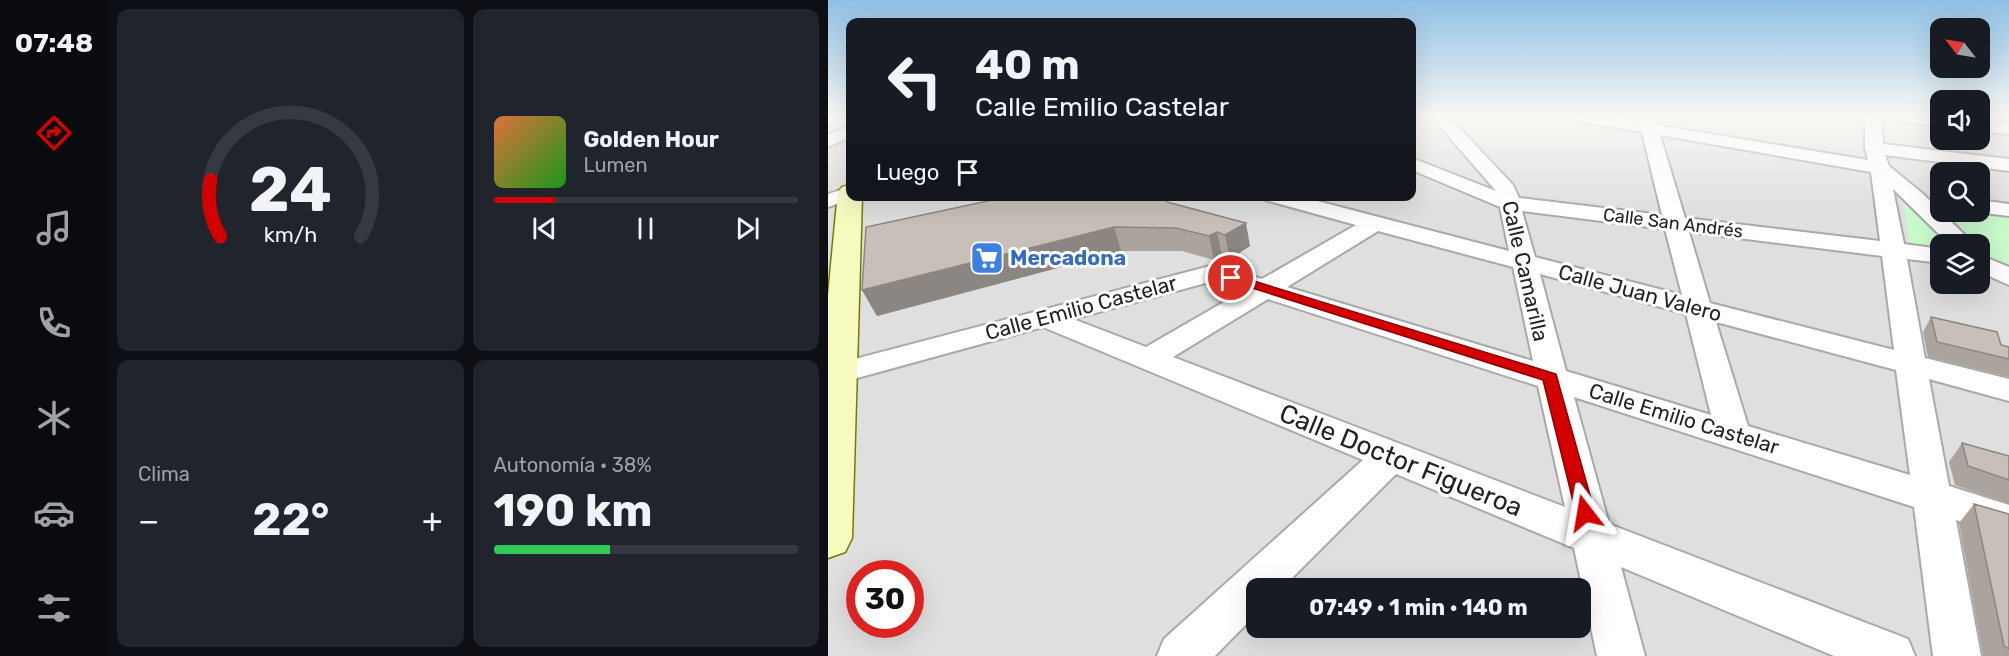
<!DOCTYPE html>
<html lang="es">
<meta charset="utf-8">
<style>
body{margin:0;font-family:Rubik,sans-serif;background:#20242c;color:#f1f3f6;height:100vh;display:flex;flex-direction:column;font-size:22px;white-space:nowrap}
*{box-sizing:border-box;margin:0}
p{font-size:20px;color:#9ea1a6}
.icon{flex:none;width:33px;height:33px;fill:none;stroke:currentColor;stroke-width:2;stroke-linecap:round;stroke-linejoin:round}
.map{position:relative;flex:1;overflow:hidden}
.panel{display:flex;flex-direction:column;gap:9px;padding:9px;background:#0d0f14;width:720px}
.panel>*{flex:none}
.guide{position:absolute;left:18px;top:18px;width:570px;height:183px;border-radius:12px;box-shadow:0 6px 24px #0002;background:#171b24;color:#f1f3f6;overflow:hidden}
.needle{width:39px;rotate:301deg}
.tools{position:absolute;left:1102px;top:18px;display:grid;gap:12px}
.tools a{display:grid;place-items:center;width:60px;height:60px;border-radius:12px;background:#171b24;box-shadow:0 6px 24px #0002;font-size:30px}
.speed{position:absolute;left:18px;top:560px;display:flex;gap:12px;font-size:30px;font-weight:700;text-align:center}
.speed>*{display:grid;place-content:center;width:78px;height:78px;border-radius:50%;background:#171b24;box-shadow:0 6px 24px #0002;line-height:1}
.speed .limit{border:9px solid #d22;background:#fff;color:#111}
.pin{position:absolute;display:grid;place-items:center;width:51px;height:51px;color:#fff;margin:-26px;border:3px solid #fff;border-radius:50%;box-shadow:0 2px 6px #0007}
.me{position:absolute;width:66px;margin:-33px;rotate:346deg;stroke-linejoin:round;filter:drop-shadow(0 0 4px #0008)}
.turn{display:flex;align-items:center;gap:21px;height:126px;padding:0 30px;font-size:27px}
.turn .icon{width:78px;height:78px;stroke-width:2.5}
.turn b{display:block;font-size:42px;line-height:51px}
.then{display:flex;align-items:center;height:57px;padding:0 30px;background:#0003;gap:12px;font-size:22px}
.big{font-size:45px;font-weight:700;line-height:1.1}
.panel .widget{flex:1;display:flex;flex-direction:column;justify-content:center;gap:9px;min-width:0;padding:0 21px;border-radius:12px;background:#20242c}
.panel .dial{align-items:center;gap:0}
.dial svg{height:156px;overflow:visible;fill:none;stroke:#363941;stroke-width:7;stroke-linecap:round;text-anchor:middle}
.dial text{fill:#f1f3f6;stroke:none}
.song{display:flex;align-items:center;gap:18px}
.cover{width:72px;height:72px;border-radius:9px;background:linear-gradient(135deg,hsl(20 70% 55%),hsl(120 70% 35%))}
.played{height:6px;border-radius:3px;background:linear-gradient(90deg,#d40000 20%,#363941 20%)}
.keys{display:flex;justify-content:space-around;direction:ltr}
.heat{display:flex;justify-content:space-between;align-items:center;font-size:33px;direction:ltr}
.charge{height:9px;border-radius:4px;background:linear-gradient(90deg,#34c759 38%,#363941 0)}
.panel .tiles{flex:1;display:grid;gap:9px;grid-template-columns:repeat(2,1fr)}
.trip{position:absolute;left:418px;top:578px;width:345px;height:60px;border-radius:12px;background:#171b24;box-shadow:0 6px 24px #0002;font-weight:700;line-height:60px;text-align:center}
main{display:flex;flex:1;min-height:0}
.tab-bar{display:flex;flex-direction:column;width:108px;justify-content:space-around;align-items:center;background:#090b0e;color:#9ea1a6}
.tab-bar .icon{width:42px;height:42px}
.tab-bar .current{color:#d40000}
.tab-bar b{font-size:27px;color:#f1f3f6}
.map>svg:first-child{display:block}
</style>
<main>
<nav class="tab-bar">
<b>07:48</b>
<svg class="icon current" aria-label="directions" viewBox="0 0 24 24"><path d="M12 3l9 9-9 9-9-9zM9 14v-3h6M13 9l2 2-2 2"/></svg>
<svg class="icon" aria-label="music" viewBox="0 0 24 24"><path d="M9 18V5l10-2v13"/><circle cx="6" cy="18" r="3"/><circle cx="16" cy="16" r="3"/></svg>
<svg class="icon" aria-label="phone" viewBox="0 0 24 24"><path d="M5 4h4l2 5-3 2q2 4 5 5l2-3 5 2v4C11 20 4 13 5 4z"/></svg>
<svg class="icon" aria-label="climate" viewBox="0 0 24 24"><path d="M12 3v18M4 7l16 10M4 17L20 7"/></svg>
<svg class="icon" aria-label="car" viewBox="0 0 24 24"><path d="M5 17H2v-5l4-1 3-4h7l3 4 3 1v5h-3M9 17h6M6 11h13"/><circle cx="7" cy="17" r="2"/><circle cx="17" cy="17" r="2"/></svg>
<svg class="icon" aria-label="filters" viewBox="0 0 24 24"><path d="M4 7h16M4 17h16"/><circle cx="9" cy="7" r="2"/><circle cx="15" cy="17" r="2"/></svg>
</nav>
<section class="panel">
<div class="tiles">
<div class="widget dial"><svg viewBox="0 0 100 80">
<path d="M14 69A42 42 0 1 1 86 69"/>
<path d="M14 69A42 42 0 0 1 9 40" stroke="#d40000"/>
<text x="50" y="56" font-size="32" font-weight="700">24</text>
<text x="50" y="72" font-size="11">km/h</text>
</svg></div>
<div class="widget">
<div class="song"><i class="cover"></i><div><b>Golden Hour</b><p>Lumen</p></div></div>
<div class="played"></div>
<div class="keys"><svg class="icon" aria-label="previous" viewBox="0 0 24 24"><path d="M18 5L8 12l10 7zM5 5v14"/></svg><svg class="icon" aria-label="pause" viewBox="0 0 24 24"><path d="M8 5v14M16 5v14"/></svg><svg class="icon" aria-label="next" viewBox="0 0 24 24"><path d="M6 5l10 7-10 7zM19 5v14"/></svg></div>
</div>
<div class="widget"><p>Clima</p>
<div class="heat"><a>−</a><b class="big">22°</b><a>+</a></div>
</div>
<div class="widget"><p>Autonomía · 38%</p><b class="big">190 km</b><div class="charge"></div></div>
</div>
</section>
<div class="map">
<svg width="1181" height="656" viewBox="0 0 1181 656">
<rect width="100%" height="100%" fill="#f2efe9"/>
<path fill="#e0dfdf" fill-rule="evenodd" d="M 0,117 L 7,117 L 6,127 L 22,122 L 22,196 L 584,196 L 584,117 L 1113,117 L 1113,140 L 1152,140 L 1152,117 L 1181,118 L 1181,656 L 0,656 ZM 1113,172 L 1152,172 L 1152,212 L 1113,212 ZM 1113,244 L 1152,244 L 1152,284 L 1113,284 ZM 32,573 L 82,573 L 82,624 L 32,624 ZM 429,588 L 753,588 L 753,627 L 429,627 Z"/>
<g fill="#c8facc">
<polygon points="1075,203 1120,244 1113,244 1113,248 1082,246"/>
<polygon points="1119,212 1148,212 1181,216 1181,267 1160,256"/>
</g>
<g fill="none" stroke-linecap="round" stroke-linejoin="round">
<defs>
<g id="street">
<path d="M 604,117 L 621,117 L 685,185 L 691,198 L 834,215 L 814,132 L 753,122 L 745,117 L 784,117 L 811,122 L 810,117 L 826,117 L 828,125 L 1040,160 L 1037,148 L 1037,117 L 1053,117 L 1055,144 L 1181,159 L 1181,171 L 1057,155 L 1061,166 L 1095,194 L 1146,244 L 1121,244 L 1065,189 L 1076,244 L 1113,249 L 1113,263 L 1079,259 L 1097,358 L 1181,379 L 1181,401 L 1101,379 L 1121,486 L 1181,505 L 1181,537 L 1128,520 L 1153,656 L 1105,656 L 1086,507 L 746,397 L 781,524 L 1080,639 L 1087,656 L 1006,656 L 793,567 L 817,656 L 769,656 L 746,548 L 568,474 L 454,588 L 429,588 L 429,613 L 387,656 L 329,656 L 336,639 L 535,460 L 215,327 L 11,383 L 0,380 L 0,366 L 386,265 L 434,279 L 528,225 L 437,200 L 434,196 L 470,196 L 681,251 L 672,207 L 584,170 L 584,158 L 668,191 ZM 832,135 L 1043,172 L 1052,241 L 857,218 ZM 694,211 L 837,229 L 854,295 L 707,257 ZM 550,231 L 685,267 L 705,361 L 459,287 ZM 861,232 L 1054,256 L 1066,350 L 882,303 ZM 712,274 L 858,314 L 883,415 L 738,371 ZM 385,281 L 415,291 L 318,347 L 245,319 ZM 440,299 L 710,386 L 737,507 L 345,357 ZM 888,322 L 1068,370 L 1082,475 L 920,426 Z"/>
<polygon points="1069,117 1113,117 1113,126 1077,122"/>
<polygon points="1152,121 1181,124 1181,134 1152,131"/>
<polygon points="22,126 22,137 0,147 0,135"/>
<polygon points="22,187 22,196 29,197 0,207 0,194"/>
<polygon points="1152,200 1181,204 1181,216 1148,212 1152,212"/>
<polygon points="1152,255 1181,267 1181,285 1152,272"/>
</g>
<polygon id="secondary" points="22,185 22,196 34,196 24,538 17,552 0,558 0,296 10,192 14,187"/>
</defs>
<use href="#street" stroke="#a9a9a9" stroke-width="4"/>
<use href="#secondary" stroke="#707d05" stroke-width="3"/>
<use href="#street" fill="#fff" fill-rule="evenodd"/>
<use href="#secondary" fill="#f7fabf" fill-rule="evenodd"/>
</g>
<g fill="#aba49e">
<polygon points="339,202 422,246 402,259 394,256 386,260 354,251 293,251 49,316 34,290"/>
<polygon points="1103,317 1173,345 1181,347 1181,377 1100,357 1095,332"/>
<polygon points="1134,443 1181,456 1181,504 1127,485 1121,462"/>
<polygon points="1146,504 1181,514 1181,656 1155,656 1131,523"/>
</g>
<g fill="#8b8681">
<polygon points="418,223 422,246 402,259 397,235"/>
<polygon points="286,227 293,251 49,316 34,290"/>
<polygon points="389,232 394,256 386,260 381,236"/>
</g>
<g fill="#c7bfb8" stroke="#8b8681" stroke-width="1.5">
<polygon points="183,196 334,196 339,202 418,223 397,235 389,232 381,236 348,228 286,227 34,290 38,227"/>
<polygon points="1103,317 1169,332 1173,345 1181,347 1181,359 1109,342"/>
<polygon points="1134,443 1181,456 1181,480 1140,466"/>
<polygon points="1146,504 1181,514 1181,649 1176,646"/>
</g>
<linearGradient id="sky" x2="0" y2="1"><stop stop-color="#8fc0e4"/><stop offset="0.56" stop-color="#f9f8f5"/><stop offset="1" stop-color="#f9f8f5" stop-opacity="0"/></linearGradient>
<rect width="1181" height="209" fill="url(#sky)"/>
<polygon fill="#d40000" stroke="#8a0000" stroke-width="1.5" points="403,274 728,374 767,513 764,519 757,521 751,519 748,513 715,380 399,280 397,278"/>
<defs>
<symbol id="supermarket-square" viewBox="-11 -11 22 22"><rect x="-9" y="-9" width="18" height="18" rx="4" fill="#3f7fe0" stroke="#fff"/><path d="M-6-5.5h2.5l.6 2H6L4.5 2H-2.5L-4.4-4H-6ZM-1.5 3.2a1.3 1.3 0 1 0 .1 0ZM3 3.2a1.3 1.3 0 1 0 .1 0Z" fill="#fff"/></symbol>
</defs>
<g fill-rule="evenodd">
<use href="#supermarket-square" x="140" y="239" width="38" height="38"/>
</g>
<g text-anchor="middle" stroke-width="6" stroke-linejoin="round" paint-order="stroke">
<g font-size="18" fill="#222" stroke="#fff">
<text transform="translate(845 223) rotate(7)" y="6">Calle San Andrés</text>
</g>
<g font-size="21" font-weight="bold" fill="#366cbe" stroke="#fff" text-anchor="start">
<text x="182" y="265">Mercadona</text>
</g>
<g font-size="21" fill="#222" stroke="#fff">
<text transform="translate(697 271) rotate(77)" y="7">Calle Camarilla</text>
<text transform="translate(812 293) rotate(15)" y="7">Calle Juan Valero</text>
<text transform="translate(253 308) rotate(-15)" y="7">Calle Emilio Castelar</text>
<text transform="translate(856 419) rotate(17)" y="7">Calle Emilio Castelar</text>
</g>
<g font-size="26" fill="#222" stroke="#fff">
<text transform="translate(573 460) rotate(22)" y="9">Calle Doctor Figueroa</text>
</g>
</g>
</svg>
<div class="tools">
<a><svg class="needle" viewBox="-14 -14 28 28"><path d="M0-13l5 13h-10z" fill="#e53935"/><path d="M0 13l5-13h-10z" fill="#9ea1a6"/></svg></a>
<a><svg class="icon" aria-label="sound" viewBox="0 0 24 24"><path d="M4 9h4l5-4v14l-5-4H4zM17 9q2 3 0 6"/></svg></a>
<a><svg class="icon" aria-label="search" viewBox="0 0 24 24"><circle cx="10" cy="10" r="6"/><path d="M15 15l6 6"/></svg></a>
<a><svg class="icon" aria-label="layers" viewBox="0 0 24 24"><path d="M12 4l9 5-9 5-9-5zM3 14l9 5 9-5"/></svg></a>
</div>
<div class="speed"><div class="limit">30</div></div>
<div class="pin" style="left:403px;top:278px;background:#d93025"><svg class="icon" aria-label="arrive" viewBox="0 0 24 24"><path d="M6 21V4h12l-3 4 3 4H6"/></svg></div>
<svg class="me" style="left:757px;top:513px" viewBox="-20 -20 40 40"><path d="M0-17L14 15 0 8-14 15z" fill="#d40000" stroke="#fff" stroke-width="4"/></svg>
<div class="trip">07:49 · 1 min · 140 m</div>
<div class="guide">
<div class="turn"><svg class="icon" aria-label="left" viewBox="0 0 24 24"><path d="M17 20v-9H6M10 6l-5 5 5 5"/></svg><div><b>40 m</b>Calle Emilio Castelar</div></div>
<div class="then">Luego<svg class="icon" aria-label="arrive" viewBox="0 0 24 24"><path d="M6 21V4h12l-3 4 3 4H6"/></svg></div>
</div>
</div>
</main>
